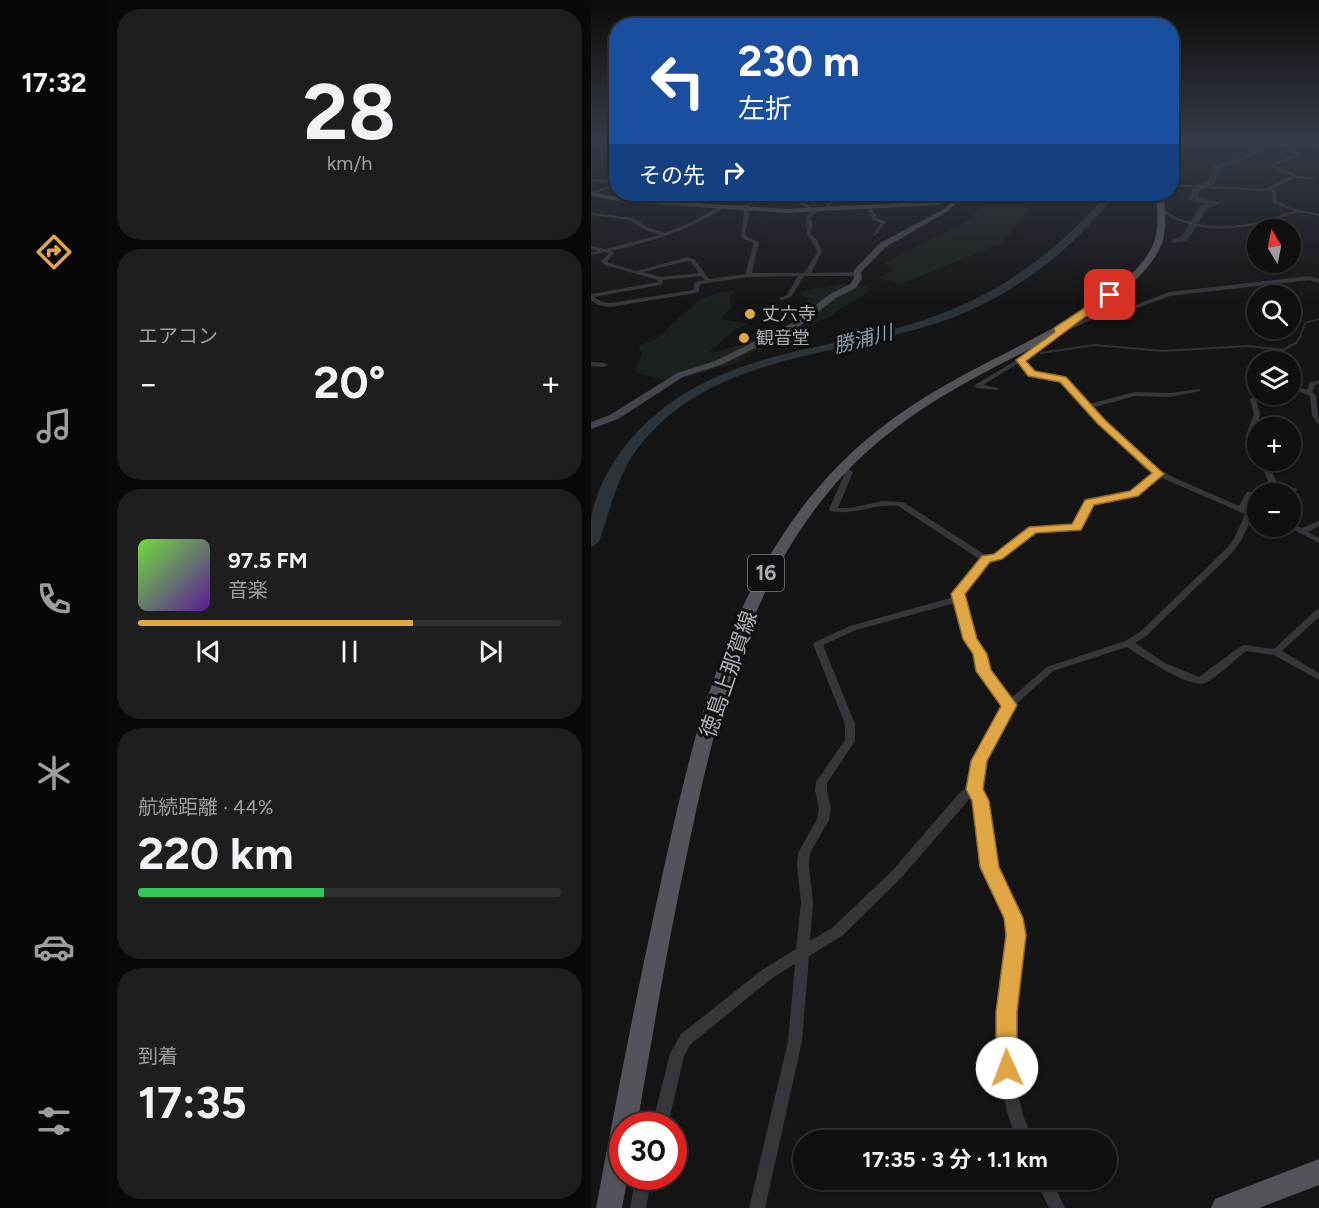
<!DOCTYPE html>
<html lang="ja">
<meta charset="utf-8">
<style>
body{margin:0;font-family:Figtree,"Noto Sans JP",sans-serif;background:#1e1e1e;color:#f1f3f6;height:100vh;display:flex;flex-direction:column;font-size:22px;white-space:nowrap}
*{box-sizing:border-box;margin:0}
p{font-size:20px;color:#9c9d9f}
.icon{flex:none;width:33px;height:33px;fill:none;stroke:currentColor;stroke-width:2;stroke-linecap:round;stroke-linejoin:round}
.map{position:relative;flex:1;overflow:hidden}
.drawer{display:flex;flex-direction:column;gap:9px;padding:9px;background:#090909;width:483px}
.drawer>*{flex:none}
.hud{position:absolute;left:18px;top:18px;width:570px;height:183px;border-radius:24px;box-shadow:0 2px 4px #0004,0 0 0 2px #303030;background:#1a4fa0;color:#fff;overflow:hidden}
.needle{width:39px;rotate:350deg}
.fabs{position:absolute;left:656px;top:219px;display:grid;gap:12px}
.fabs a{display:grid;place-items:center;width:54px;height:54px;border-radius:50%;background:#101010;box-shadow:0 2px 4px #0004,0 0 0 2px #303030;font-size:30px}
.speed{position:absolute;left:18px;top:1112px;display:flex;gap:12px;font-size:30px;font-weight:700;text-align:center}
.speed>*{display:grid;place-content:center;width:78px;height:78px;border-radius:50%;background:#101010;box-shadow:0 2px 4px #0004,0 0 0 2px #303030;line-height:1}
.speed .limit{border:9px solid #d22;background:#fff;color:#111}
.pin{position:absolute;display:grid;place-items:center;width:51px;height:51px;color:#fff;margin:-26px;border-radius:12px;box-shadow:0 3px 9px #0006}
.me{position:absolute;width:66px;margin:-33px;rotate:358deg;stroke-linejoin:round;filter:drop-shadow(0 0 4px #0008)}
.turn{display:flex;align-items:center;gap:21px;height:126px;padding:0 30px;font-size:27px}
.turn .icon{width:78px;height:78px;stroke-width:2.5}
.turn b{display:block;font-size:42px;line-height:51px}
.then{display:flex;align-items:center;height:57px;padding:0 30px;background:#0003;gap:12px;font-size:22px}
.big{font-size:45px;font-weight:700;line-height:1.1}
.drawer .widget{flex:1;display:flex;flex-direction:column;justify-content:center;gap:9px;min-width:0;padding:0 21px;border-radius:24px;background:#1e1e1e}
.drawer .dial{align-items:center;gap:0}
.dial b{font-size:78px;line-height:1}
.song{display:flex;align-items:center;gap:18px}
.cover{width:72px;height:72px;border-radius:9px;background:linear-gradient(135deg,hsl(100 70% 55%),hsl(270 70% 35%))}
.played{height:6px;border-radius:3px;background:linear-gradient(90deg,#e0a643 65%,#303030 65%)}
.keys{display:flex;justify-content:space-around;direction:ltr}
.heat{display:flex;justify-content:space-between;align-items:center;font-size:33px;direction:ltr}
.charge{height:9px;border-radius:4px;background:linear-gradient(90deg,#34c759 44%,#303030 0)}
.trip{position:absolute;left:202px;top:1130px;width:324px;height:60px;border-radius:30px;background:#101010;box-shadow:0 2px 4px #0004,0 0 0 2px #303030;font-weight:700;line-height:60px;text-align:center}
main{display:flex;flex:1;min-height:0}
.dock{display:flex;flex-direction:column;width:108px;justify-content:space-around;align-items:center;background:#060606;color:#9c9d9f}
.dock .icon{width:42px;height:42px}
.dock .selected{color:#e0a643}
.dock b{font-size:27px;color:#f1f3f6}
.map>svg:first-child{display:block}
</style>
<main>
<nav class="dock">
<b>17:32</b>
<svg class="icon selected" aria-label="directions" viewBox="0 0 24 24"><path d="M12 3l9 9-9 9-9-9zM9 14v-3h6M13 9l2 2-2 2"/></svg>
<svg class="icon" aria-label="music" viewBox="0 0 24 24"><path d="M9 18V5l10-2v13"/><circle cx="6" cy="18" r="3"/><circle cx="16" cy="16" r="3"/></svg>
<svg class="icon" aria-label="phone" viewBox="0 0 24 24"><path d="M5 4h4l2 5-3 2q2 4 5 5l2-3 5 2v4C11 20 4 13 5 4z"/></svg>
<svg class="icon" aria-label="climate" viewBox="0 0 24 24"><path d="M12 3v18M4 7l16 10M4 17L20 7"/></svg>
<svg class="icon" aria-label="car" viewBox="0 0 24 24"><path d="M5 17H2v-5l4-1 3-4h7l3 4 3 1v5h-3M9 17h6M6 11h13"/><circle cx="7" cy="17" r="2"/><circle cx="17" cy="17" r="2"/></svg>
<svg class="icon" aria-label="filters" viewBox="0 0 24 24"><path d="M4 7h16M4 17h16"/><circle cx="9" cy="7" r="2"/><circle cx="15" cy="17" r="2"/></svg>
</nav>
<section class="drawer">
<div class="widget dial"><b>28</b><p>km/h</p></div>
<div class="widget"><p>エアコン</p>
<div class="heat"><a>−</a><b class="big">20°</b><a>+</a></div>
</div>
<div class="widget">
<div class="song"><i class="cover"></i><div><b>97.5 FM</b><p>音楽</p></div></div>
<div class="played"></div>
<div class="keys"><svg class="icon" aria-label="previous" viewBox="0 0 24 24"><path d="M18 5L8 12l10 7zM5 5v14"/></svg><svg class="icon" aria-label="pause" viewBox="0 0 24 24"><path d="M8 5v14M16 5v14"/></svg><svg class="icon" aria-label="next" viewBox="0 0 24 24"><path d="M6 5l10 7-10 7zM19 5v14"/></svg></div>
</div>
<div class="widget"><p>航続距離 · 44%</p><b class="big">220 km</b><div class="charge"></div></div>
<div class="widget"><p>到着</p><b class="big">17:35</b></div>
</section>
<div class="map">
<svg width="728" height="1208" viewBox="0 0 728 1208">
<rect width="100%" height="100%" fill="#151516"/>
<g fill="#1b211c">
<polygon points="401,197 445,200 412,242 311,284 287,278 304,269 293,263 377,221"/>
<path d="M 251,284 L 257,285 L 252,288 L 257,290 L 268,285 L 278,287 L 276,293 L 237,317 L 153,356 L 151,361 L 95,377 L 92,372 L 72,380 L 46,373 L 45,367 L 51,354 L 47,346 L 65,339 L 109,299 L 130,292 L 143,291 L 139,295 L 140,310 L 132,315 L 132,319 L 157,324 L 143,330 L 118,353 C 140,350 183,333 202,321 C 209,316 210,310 219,307 L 214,302 L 218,298 L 209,296 L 212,291 Z"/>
</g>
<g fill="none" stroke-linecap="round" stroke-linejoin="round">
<g stroke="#2c3439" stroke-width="1.5">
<path d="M 204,289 L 227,252 C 221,238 209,227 220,213"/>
<polyline points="709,338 714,323 728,319"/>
</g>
<polyline stroke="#2c3439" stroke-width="2" points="450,353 504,345 572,351 657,346 692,350 705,343 710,336"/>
<g fill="#2c3439" fill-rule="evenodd">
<polygon points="676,142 683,144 677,150 630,168 623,184 609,190 607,197 629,203 615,210 596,241 581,243 581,239 590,237 609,206 615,204 597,200 602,187 617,180 624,165 660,154"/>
<path d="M 516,194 L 524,194 C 480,253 416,300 346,323 C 243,358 118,354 46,449 C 26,476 19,511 8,542 L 0,547 C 0,538 0,528 0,520 C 4,489 25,454 46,432 C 133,341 253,355 362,309 C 422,284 474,243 516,194 Z"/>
</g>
<g fill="#36373b" fill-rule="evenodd">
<polygon points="5,137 8,137 14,143 0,147 0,145 9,143"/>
<path d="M 699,145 L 709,153 L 709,155 L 683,165 L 703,173 L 705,176 L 725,178 L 723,179 L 704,178 L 680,189 L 685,191 L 686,201 L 700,208 L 728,214 L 728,216 C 722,215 716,213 710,213 C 701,212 684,220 674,223 C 639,231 597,233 568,209 L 572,208 C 577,212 582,216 587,218 C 623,234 667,224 703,211 L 682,203 L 681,192 L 677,190 L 674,191 L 580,186 L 580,184 L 673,189 L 701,176 L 700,175 L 677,165 L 705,154 L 698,147 Z"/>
<polygon points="26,161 26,163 0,169 0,167"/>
<polygon points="1,179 26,181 26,183 2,181"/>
<polygon points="26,184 26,186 0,194 0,192"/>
<path d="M 151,194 C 172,192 210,196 226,211 L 219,218 L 222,225 L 219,234 L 226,240 L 231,252 L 220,273 L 266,272 L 269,274 L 266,276 L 212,276 L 200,297 L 191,300 L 188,298 L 196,295 L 207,276 L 158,277 L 109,284 L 108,291 L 105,293 L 19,307 L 7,305 L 0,300 L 0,294 L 67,282 L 67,280 L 14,265 L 10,261 L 18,254 L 14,252 L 0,255 L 0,253 L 8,251 L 0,249 L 0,246 L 14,249 L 69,235 L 52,229 L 39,220 L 0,215 L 0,213 L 42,218 L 56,227 L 74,233 L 99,223 L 129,206 L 133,206 L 133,208 C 97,230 60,242 20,251 L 23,253 L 16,261 L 18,263 L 46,271 L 96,257 L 104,260 L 118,279 L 155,274 L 156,267 L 163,243 L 152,239 C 148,231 154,218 153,207 L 163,196 ZM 167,196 C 185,198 207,199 221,211 L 215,218 L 218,225 L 215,234 L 222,241 L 227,252 L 215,273 L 161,273 L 168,242 L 156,237 L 154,233 L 158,218 L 157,207 ZM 96,261 L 100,262 L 108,273 L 70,277 L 52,272 ZM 110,276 L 114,280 L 104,282 L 102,290 L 19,303 L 11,302 L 3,297 L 69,285 L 71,284 L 72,280 Z"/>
<polygon points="242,194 246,194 236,211 232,211"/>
<polygon points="302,194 306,194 308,197 301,205 299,204 304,197"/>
<polygon points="277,204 279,205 286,218 295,222 284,236 282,235 290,223 282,220 275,205"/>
<path d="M 719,276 L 728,279 L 728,283 L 719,280 L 579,296 L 527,315 L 502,319 L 473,332 L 433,360 L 443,372 L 474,378 L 498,404 L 544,392 L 579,393 L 609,389 L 609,391 L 579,397 L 544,396 L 501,408 L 512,421 L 560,465 L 584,478 L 648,506 L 656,492 L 681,490 L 668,460 L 675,460 L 689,489 L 705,488 L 706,490 L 705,492 L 702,492 L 666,494 L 666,496 L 662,496 L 654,508 L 666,513 L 666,518 L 661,517 L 651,539 L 642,552 L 555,636 L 544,643 L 574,663 L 608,677 L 650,646 L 653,645 L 683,649 L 725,610 L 728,609 L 728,617 L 691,651 L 728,673 L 728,680 L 683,655 L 655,651 C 645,659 625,678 614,683 C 599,689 550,656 536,647 L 462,671 L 422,707 L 393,761 L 389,789 L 395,801 L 404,867 L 428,918 L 431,935 L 423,1013 L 422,1065 L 426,1090 L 432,1115 L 442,1140 L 426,1140 L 417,1115 L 411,1090 L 408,1065 L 409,1013 L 419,935 L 416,918 L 392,867 L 383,801 L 381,796 L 310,878 L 251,936 L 218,956 L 211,1041 L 174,1208 L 158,1208 L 197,1041 L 204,964 L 181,978 L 100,1044 L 93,1056 L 77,1125 L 61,1125 L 79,1054 L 90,1034 L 171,970 L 205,949 L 210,902 L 206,866 L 207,853 L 226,819 L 228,808 L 224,790 L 225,782 L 254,740 L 254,724 L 222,644 L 224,642 L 259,626 L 363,597 L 367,587 L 390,560 L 307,506 C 283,503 264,516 239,511 L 238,509 L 254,473 L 248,468 L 252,466 L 262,472 L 247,508 L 259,508 L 292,501 L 312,502 L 396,556 L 404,555 L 439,527 L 482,526 L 495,501 L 540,491 L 564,474 L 554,469 L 508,423 L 470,381 L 439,374 L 428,363 L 392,385 L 407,388 L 407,390 L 386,388 L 383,386 L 384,385 L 427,359 L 469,330 L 499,317 L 524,313 L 578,292 ZM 569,477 L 654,514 L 643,539 L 636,548 L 549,632 L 534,641 L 456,667 L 419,699 L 398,670 L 394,654 L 384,639 L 371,599 L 374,590 L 398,561 L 410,559 L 444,531 L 488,530 L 501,505 L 546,495 ZM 364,603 L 374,639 L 384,654 L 388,671 L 413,705 L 383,761 L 378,787 L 370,791 L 302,870 L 241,928 L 219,941 L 222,902 L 218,866 L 219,853 L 238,820 L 240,808 L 236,790 L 236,783 L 264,741 L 264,724 L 232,645 L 265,630 Z"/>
<polygon points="0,362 14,363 17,365 14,367 0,366"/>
<polygon points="660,374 666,376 666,380 657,376"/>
<polygon points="728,380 728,384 724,385 721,392 725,395 728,424 726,423 721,415 719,396 699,388 699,384 716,390 719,382"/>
<polygon points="662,397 665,399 669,414 663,435 666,442 666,451 662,449 655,435 663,414 659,399"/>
<polygon points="728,521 728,526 717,532 728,538 728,543 696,526 699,526 699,523 711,528"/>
<polygon points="45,1176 61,1176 55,1208 39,1208"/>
<polygon points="444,1179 460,1179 474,1208 458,1208"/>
</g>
<g fill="#44464b" fill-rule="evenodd">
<polygon points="640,137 728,145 728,149 666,144"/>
<polygon points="0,192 33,198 195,209 348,201 351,203 348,205 195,213 33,202 0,196"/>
<polygon points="369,194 375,194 357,211 295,247 270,272 271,278 265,288 245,298 209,326 130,365 92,377 27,419 0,429 0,422 19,415 86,373 124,361 203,322 239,294 259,284 263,278 263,270 289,243 353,209"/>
</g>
<g fill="#52545a" fill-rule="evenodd">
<path d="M 565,194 L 573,194 C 574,212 577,234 568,250 C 537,308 432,350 376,382 C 336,404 298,430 265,462 C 161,565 126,710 97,849 C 77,941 62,1033 46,1125 L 32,1125 L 32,1176 L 37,1176 L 31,1208 L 5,1208 C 24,1107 43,1006 65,905 C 98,751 133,582 247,466 C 282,430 323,402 367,378 C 418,349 533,301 560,249 C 569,233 566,211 565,194 Z"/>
<polygon points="728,1159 728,1185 668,1208 620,1208 624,1199"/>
</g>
</g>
<linearGradient id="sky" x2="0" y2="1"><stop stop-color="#0c0c0c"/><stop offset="0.45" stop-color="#353b47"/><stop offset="1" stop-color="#353b47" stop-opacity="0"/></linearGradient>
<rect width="728" height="306" fill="url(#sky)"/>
<polygon fill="#e0a643" stroke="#926c2c" stroke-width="1.5" points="516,293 523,295 435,361 444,371 475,377 514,420 573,474 547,496 503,505 490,530 445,533 411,559 399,562 374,594 386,639 396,654 400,670 426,705 396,761 392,789 398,801 408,867 432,918 435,935 426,1012 426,1068 423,1076 416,1079 408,1076 405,1068 405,1012 415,935 413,918 389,867 381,801 375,789 380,761 410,706 385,671 382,654 372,639 360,594 391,556 403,554 438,527 481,524 494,500 539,491 561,473 507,424 469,382 437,376 425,360 464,332 463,328"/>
<g fill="#e0a643" stroke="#101011" stroke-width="2">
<circle cx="159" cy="314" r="6"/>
<circle cx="153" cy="338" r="6"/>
</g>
<g text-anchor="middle" stroke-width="6" stroke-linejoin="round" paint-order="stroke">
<g font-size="18" fill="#a8acb5" stroke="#101011" text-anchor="start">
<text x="171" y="320">丈六寺</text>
<text x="165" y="344">観音堂</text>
</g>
<g font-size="20" font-style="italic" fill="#829aad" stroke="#101011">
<text transform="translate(272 339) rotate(-14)" y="7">勝浦川</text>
</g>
<rect fill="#101011" stroke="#7a7d84" stroke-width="1.5" x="157" y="555" width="36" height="36" rx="4.5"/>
<g font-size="21" font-weight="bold" fill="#a8acb5">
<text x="175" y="580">16</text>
</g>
<g font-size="22" fill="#a8acb5" stroke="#101011">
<text transform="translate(137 674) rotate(-71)" y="8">徳島上那賀線</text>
</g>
</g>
</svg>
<div class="fabs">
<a><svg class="needle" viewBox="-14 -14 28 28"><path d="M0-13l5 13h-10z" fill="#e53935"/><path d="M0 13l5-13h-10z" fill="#9c9d9f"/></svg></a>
<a><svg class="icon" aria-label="search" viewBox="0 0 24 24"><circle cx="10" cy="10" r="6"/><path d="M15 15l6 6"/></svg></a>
<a><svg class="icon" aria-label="layers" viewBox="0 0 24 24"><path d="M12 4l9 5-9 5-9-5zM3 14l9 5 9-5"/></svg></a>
<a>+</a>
<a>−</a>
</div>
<div class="speed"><div class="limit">30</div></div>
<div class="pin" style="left:519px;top:295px;background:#d93025"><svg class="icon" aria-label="arrive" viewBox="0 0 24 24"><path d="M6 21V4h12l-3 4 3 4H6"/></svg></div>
<svg class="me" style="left:416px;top:1068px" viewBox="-20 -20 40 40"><circle r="19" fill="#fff"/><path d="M0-13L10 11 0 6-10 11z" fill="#e0a643"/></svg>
<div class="trip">17:35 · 3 分 · 1.1 km</div>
<div class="hud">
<div class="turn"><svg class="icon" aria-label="left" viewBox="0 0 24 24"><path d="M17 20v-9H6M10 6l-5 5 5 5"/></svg><div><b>230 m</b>左折</div></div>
<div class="then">その先<svg class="icon" aria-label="right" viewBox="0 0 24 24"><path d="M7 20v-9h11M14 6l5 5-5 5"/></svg></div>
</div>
</div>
</main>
